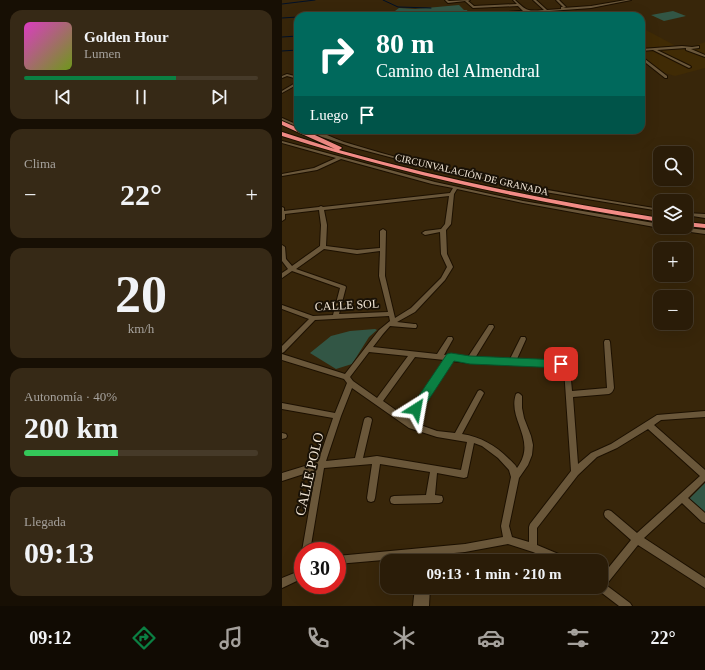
<!DOCTYPE html>
<html lang="es">
<meta charset="utf-8">
<style>
body{margin:0;font-family:Georgia,serif;background:#362916;color:#f1f3f6;height:100vh;display:flex;flex-direction:column;font-size:15px;white-space:nowrap}
*{box-sizing:border-box;margin:0}
p{font-size:13px;color:#a5a19c}
.icon{flex:none;width:22px;height:22px;fill:none;stroke:currentColor;stroke-width:2;stroke-linecap:round;stroke-linejoin:round}
.map{position:relative;flex:1;overflow:hidden}
.panel{display:flex;flex-direction:column;gap:10px;padding:10px;background:#170f04;width:282px}
.panel>*{flex:none}
.hud{position:absolute;left:12px;top:12px;width:351px;height:122px;border-radius:12px;box-shadow:0 4px 16px #0002,0 0 0 1px #463a29;background:#00695c;color:#fff;overflow:hidden}
.tools{position:absolute;left:371px;top:146px;display:grid;gap:8px}
.tools a{display:grid;place-items:center;width:40px;height:40px;border-radius:8px;background:#2a1c08;box-shadow:0 4px 16px #0002,0 0 0 1px #463a29;font-size:20px}
.speed{position:absolute;left:12px;top:542px;display:flex;gap:8px;font-size:20px;font-weight:700;text-align:center}
.speed>*{display:grid;place-content:center;width:52px;height:52px;border-radius:50%;background:#2a1c08;box-shadow:0 4px 16px #0002,0 0 0 1px #463a29;line-height:1}
.speed .limit{border:6px solid #d22;background:#fff;color:#111}
.pin{position:absolute;display:grid;place-items:center;width:34px;height:34px;color:#fff;margin:-17px;border-radius:8px;box-shadow:0 2px 6px #0006}
.me{position:absolute;width:44px;margin:-22px;rotate:34deg;stroke-linejoin:round;filter:drop-shadow(0 0 3px #0008)}
.turn{display:flex;align-items:center;gap:14px;height:84px;padding:0 16px;font-size:18px}
.turn .icon{width:52px;height:52px;stroke-width:2.5}
.turn b{display:block;font-size:28px;line-height:34px}
.then{display:flex;align-items:center;height:38px;padding:0 16px;background:#0003;gap:8px;font-size:15px}
.big{font-size:30px;font-weight:700;line-height:1.1}
.panel .widget{flex:1;display:flex;flex-direction:column;justify-content:center;gap:6px;min-width:0;padding:0 14px;border-radius:12px;background:#362916}
.panel .dial{align-items:center;gap:0}
.dial b{font-size:52px;line-height:1}
.song{display:flex;align-items:center;gap:12px}
.cover{width:48px;height:48px;border-radius:6px;background:linear-gradient(135deg,hsl(310 70% 55%),hsl(80 70% 35%))}
.played{height:4px;border-radius:2px;background:linear-gradient(90deg,#0b8043 65%,#463a29 65%)}
.keys{display:flex;justify-content:space-around;direction:ltr}
.heat{display:flex;justify-content:space-between;align-items:center;font-size:22px;direction:ltr}
.charge{height:6px;border-radius:3px;background:linear-gradient(90deg,#34c759 40%,#463a29 0)}
.trip{position:absolute;left:98px;top:554px;width:228px;height:40px;border-radius:12px;background:#2a1c08;box-shadow:0 4px 16px #0002,0 0 0 1px #463a29;font-weight:700;line-height:40px;text-align:center}
.tab-bar{display:flex;height:64px;justify-content:space-around;align-items:center;background:#110b03;color:#a5a19c}
.tab-bar .icon{width:28px;height:28px}
.tab-bar .on{color:#0b8043}
.tab-bar b{font-size:18px;color:#f1f3f6}
main{display:flex;flex:1;min-height:0}
.map>svg:first-child{display:block}
</style>
<main>
<section class="panel">
<div class="widget">
<div class="song"><i class="cover"></i><div><b>Golden Hour</b><p>Lumen</p></div></div>
<div class="played"></div>
<div class="keys"><svg class="icon" aria-label="previous" viewBox="0 0 24 24"><path d="M18 5L8 12l10 7zM5 5v14"/></svg><svg class="icon" aria-label="pause" viewBox="0 0 24 24"><path d="M8 5v14M16 5v14"/></svg><svg class="icon" aria-label="next" viewBox="0 0 24 24"><path d="M6 5l10 7-10 7zM19 5v14"/></svg></div>
</div>
<div class="widget"><p>Clima</p>
<div class="heat"><a>−</a><b class="big">22°</b><a>+</a></div>
</div>
<div class="widget dial"><b>20</b><p>km/h</p></div>
<div class="widget"><p>Autonomía · 40%</p><b class="big">200 km</b><div class="charge"></div></div>
<div class="widget"><p>Llegada</p><b class="big">09:13</b></div>
</section>
<div class="map">
<svg width="423" height="606" viewBox="0 0 423 606">
<rect width="100%" height="100%" fill="#38260a"/>
<g fill="#402b05">
<polygon points="290,9 300,15 315,16 242,16 239,13"/>
<polygon points="364,30 394,46 412,46 423,42 423,68 393,76 380,72 359,58 359,31"/>
</g>
<g fill="#325645">
<polygon points="177,5 182,10 185,10 187,15 149,16 148,14 148,16 105,16 104,13 113,11 117,8 133,9"/>
<polygon points="391,11 404,16 382,21 369,15"/>
<polygon points="93,329 95,330 87,337 70,364 54,369 28,353 49,336 68,331"/>
<polygon points="423,483 423,513 407,499"/>
</g>
<g fill="none" stroke-linecap="round" stroke-linejoin="round">
<g stroke="#001027" stroke-width="1">
<polyline points="101,0 116,7 149,8"/>
<polyline points="0,4 33,0"/>
<polyline points="29,16 69,16"/>
<polyline points="0,18 16,17"/>
<polyline points="0,37 16,36"/>
<polyline points="0,51 16,50"/>
</g>
<defs>
<g id="minor">
<path d="M 163,0 L 165,0 L 167,1 L 188,0 L 186,1 L 192,6 L 235,4 L 231,0 L 233,0 C 246,12 245,11 262,10 L 251,0 L 254,0 L 265,10 L 279,9 L 279,7 L 281,7 L 274,0 L 277,0 L 284,7 L 281,8 L 309,6 L 344,0 L 349,0 L 309,8 L 197,16 L 186,16 L 237,11 L 245,11 L 241,11 L 236,6 L 191,8 L 183,1 L 166,3 Z"/>
<polygon points="400,46 410,47 417,46 417,48 409,49 423,55 423,57 404,50 404,48 375,50 408,66 409,67 407,68 371,50 359,51 359,49"/>
<polygon points="359,56 385,76 385,78 383,78 359,59"/>
<polygon points="5,74 16,77 16,79 5,76 0,78 0,76"/>
<polygon points="15,82 16,82 16,84 0,93 0,91"/>
<polygon points="0,118 16,125 16,127 0,120"/>
<path d="M 25,130 C 37,130 51,138 62,142 C 86,149 109,156 133,162 C 214,182 296,196 378,209 L 378,211 L 263,192 L 149,168 L 70,147 L 40,137 Z"/>
<path d="M 0,141 L 153,182 L 241,201 L 378,224 L 378,227 L 380,227 L 378,228 L 241,203 L 175,189 L 172,194 L 169,224 L 164,230 L 165,254 L 171,267 L 163,280 L 133,312 L 115,322 L 132,324 L 134,324 L 135,326 L 134,328 L 132,328 L 108,326 L 101,334 L 91,347 L 155,354 L 166,337 L 170,337 L 171,339 L 162,355 L 169,354 L 172,356 L 186,357 L 207,325 L 211,325 L 212,327 L 193,358 L 228,359 L 239,337 L 243,337 L 244,339 L 235,359 L 281,362 L 282,364 L 281,366 L 279,367 L 188,363 L 170,361 L 130,422 L 155,431 L 173,433 L 196,391 L 198,390 L 200,391 L 202,393 L 180,434 C 199,437 213,445 227,459 C 230,462 233,464 235,468 C 256,440 225,420 234,394 L 236,393 L 238,394 L 240,396 L 240,408 L 242,418 L 249,436 L 251,445 L 250,455 L 246,465 L 237,478 L 227,526 L 230,537 L 247,542 L 247,527 L 248,524 L 289,471 L 282,369 L 283,367 L 285,366 L 287,367 L 288,369 L 290,391 L 325,388 L 322,342 L 323,340 L 327,340 L 328,342 L 332,388 C 331,391 330,393 327,394 L 291,397 L 296,464 L 309,453 L 329,444 L 375,415 L 423,411 L 423,417 L 379,420 L 372,425 L 423,470 L 423,481 L 406,498 L 423,513 L 423,523 L 420,522 L 400,503 L 362,538 L 423,578 L 423,588 L 356,545 L 324,585 L 348,603 L 350,606 L 337,606 L 316,590 L 314,587 L 319,587 L 319,577 L 349,540 L 323,517 L 322,514 L 323,511 L 326,510 L 329,511 L 355,533 L 418,476 L 366,429 L 335,448 L 315,457 L 296,475 L 255,528 L 255,545 L 286,558 L 287,561 L 272,561 L 251,552 L 226,544 L 183,552 L 150,555 L 149,561 L 136,561 L 136,557 L 55,564 L 55,556 L 183,544 L 221,537 L 219,526 L 229,477 L 227,470 L 216,458 L 200,446 L 192,443 L 185,477 L 182,478 L 155,473 L 153,495 L 160,496 L 161,499 L 160,502 L 157,503 L 112,504 L 109,503 L 108,500 L 109,497 L 112,496 L 144,495 L 148,472 L 98,464 L 93,498 L 92,501 L 89,502 L 86,501 L 85,498 L 90,464 L 42,468 L 28,551 L 21,551 L 21,554 L 20,551 L 34,470 L 0,481 L 0,473 L 36,462 L 51,418 L 0,409 L 0,403 L 53,413 L 65,383 L 62,379 L 0,360 L 0,354 L 63,374 L 97,330 L 108,321 L 107,316 L 33,320 L 2,352 L 0,353 L 0,346 L 27,319 L 0,309 L 0,305 L 31,316 L 51,315 L 58,288 L 10,271 L 0,278 L 0,273 L 6,269 L 0,261 L 0,245 L 3,247 L 4,259 L 10,266 L 38,246 L 39,225 L 37,210 L 3,214 L 3,219 L 0,221 L 0,207 L 2,208 L 2,211 L 37,207 L 39,206 L 41,207 L 168,193 L 171,188 L 150,184 L 59,159 L 35,170 L 0,176 L 0,174 L 32,168 L 54,158 L 0,143 ZM 167,196 L 163,224 L 159,229 L 143,231 L 140,233 L 143,235 L 158,232 L 159,254 L 165,267 L 159,278 L 129,308 L 113,318 L 103,276 L 104,231 L 101,229 L 98,231 L 98,248 L 75,250 L 44,246 L 45,225 L 42,210 ZM 42,249 L 75,254 L 98,251 L 97,276 L 106,312 L 57,314 L 64,287 L 63,286 L 14,269 ZM 87,352 L 126,356 L 95,398 L 71,381 L 68,377 ZM 133,357 L 163,360 L 125,418 L 101,401 ZM 70,388 L 127,428 L 155,437 L 185,442 L 179,470 L 95,456 L 81,458 L 90,420 L 89,418 L 86,417 L 83,418 L 82,420 L 73,458 L 44,461 L 59,416 Z"/>
<polygon points="404,213 423,214 423,218 404,215"/>
<polygon points="384,227 398,227 423,230 423,234 387,229"/>
<polygon points="0,433 4,434 5,436 4,438 0,439"/>
<polygon points="21,563 21,578 0,588 0,578 15,572 18,564"/>
<polygon points="133,587 148,587 147,606 131,606"/>
</g>
<g id="highway">
<path d="M 0,121 L 16,128 L 16,130 L 22,130 L 59,147 L 60,148 L 57,150 C 163,180 270,201 378,218 L 378,222 C 250,202 124,175 0,136 L 0,132 L 53,149 L 0,125 Z"/>
<polygon points="404,222 423,224 423,228 404,226"/>
</g>
</defs>
<use href="#minor" stroke="#1c1000" stroke-width="2"/>
<use href="#highway" stroke="#1c1000" stroke-width="2"/>
<use href="#minor" fill="#6a573a" fill-rule="evenodd"/>
<use href="#highway" fill="#f38c86" fill-rule="evenodd"/>
</g>
<polygon fill="#0b8043" stroke="#07532c" points="169,353 188,356 279,360 284,364 279,368 188,364 172,361 138,413 130,413 129,409 130,406 165,354"/>
<g text-anchor="middle" stroke-width="4" stroke-linejoin="round" paint-order="stroke">
<g font-size="10" fill="#f3e7d7" stroke="#191106">
<text transform="translate(190 174) rotate(13)" y="4">CIRCUNVALACIÓN DE GRANADA</text>
</g>
<g font-size="12" fill="#f3e7d7" stroke="#191106">
<text transform="translate(65 305) rotate(-3)" y="4">CALLE SOL</text>
</g>
<g font-size="14" fill="#f3e7d7" stroke="#191106">
<text transform="translate(27 474) rotate(-77)" y="5">CALLE POLO</text>
</g>
</g>
</svg>
<div class="tools">
<a><svg class="icon" aria-label="search" viewBox="0 0 24 24"><circle cx="10" cy="10" r="6"/><path d="M15 15l6 6"/></svg></a>
<a><svg class="icon" aria-label="layers" viewBox="0 0 24 24"><path d="M12 4l9 5-9 5-9-5zM3 14l9 5 9-5"/></svg></a>
<a>+</a>
<a>−</a>
</div>
<div class="speed"><div class="limit">30</div></div>
<div class="pin" style="left:279px;top:364px;background:#d93025"><svg class="icon" aria-label="arrive" viewBox="0 0 24 24"><path d="M6 21V4h12l-3 4 3 4H6"/></svg></div>
<svg class="me" style="left:134px;top:409px" viewBox="-20 -20 40 40"><path d="M0-17L14 15 0 8-14 15z" fill="#0b8043" stroke="#fff" stroke-width="4"/></svg>
<div class="trip">09:13 · 1 min · 210 m</div>
<div class="hud">
<div class="turn"><svg class="icon" aria-label="right" viewBox="0 0 24 24"><path d="M7 20v-9h11M14 6l5 5-5 5"/></svg><div><b>80 m</b>Camino del Almendral</div></div>
<div class="then">Luego<svg class="icon" aria-label="arrive" viewBox="0 0 24 24"><path d="M6 21V4h12l-3 4 3 4H6"/></svg></div>
</div>
</div>
</main>
<nav class="tab-bar">
<b>09:12</b>
<svg class="icon on" aria-label="directions" viewBox="0 0 24 24"><path d="M12 3l9 9-9 9-9-9zM9 14v-3h6M13 9l2 2-2 2"/></svg>
<svg class="icon" aria-label="music" viewBox="0 0 24 24"><path d="M9 18V5l10-2v13"/><circle cx="6" cy="18" r="3"/><circle cx="16" cy="16" r="3"/></svg>
<svg class="icon" aria-label="phone" viewBox="0 0 24 24"><path d="M5 4h4l2 5-3 2q2 4 5 5l2-3 5 2v4C11 20 4 13 5 4z"/></svg>
<svg class="icon" aria-label="climate" viewBox="0 0 24 24"><path d="M12 3v18M4 7l16 10M4 17L20 7"/></svg>
<svg class="icon" aria-label="car" viewBox="0 0 24 24"><path d="M5 17H2v-5l4-1 3-4h7l3 4 3 1v5h-3M9 17h6M6 11h13"/><circle cx="7" cy="17" r="2"/><circle cx="17" cy="17" r="2"/></svg>
<svg class="icon" aria-label="filters" viewBox="0 0 24 24"><path d="M4 7h16M4 17h16"/><circle cx="9" cy="7" r="2"/><circle cx="15" cy="17" r="2"/></svg>
<b>22°</b>
</nav>
